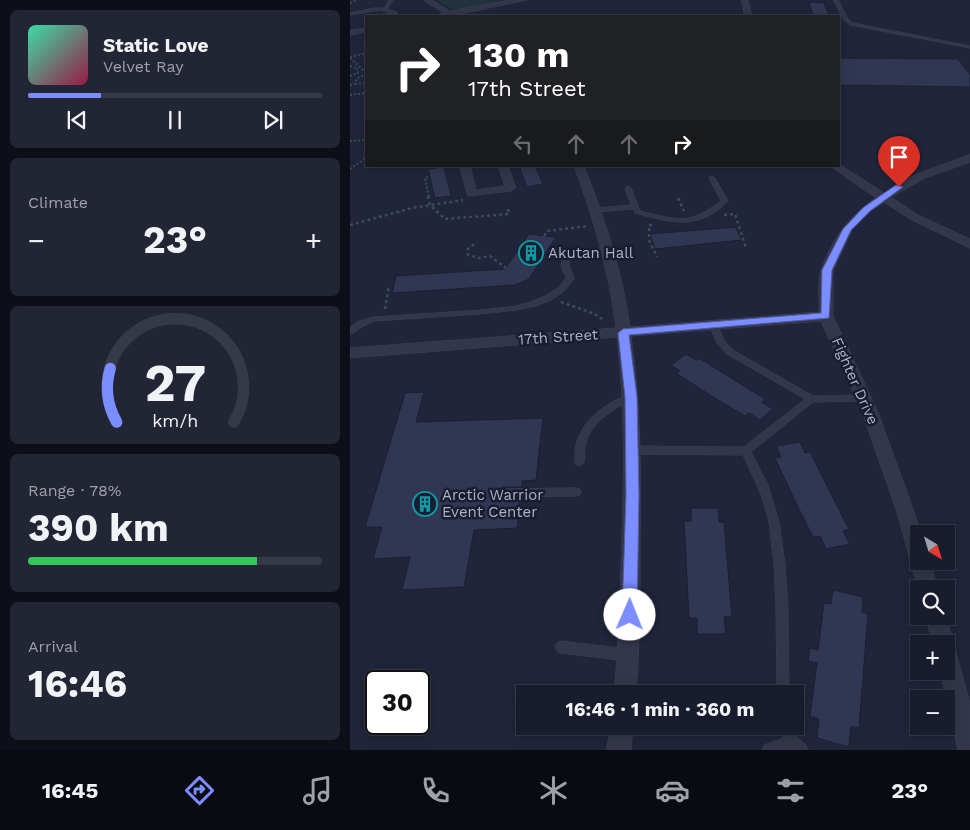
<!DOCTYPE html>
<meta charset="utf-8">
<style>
body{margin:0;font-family:"Work Sans",sans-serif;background:#212534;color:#f1f3f6;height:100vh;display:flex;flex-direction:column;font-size:19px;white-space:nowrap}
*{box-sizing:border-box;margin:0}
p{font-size:16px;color:#9fa1a9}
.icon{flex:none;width:28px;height:28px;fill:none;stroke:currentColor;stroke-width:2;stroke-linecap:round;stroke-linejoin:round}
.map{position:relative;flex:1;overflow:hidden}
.sheet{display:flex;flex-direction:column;gap:10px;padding:10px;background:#0d0f18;width:350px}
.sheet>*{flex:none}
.guide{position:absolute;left:15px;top:15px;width:475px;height:152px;border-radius:0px;box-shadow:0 2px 12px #0003,0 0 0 1px #363a48;background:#202124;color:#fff;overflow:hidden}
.needle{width:32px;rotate:142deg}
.fabs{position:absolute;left:560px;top:525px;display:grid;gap:10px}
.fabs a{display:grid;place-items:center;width:45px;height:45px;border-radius:0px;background:#181c2c;box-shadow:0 2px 12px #0003,0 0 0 1px #363a48;font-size:25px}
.speed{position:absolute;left:15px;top:670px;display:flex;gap:10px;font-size:25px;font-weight:700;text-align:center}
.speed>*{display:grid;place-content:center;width:65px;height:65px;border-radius:50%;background:#181c2c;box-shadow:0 2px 12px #0003,0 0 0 1px #363a48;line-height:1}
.speed .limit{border:2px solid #111;border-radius:8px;background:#fff;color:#111}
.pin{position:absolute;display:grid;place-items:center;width:42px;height:42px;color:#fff;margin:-51px -21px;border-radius:50% 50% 50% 0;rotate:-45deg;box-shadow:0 0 5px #0007}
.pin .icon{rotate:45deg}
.me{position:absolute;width:55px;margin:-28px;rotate:1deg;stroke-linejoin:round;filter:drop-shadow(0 0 4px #0008)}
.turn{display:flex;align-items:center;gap:18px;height:105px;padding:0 20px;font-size:22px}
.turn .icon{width:65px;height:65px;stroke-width:2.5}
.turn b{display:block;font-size:35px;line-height:42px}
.lanes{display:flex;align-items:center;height:48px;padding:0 20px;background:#0003;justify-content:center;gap:25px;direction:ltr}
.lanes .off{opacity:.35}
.big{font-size:38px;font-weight:700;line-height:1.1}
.sheet .tile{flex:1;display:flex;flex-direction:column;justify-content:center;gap:8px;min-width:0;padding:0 18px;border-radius:8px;background:#212534}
.sheet .dial{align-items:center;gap:0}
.dial svg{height:130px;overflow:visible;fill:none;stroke:#363a48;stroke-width:7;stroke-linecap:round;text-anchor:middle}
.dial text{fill:#f1f3f6;stroke:none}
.song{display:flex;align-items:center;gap:15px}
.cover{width:60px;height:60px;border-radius:8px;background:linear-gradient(135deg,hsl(160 70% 55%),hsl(340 70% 35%))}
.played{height:5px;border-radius:2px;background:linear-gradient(90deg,#7c8dff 25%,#363a48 25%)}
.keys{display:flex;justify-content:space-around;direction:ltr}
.heat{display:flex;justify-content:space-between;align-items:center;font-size:28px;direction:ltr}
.charge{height:8px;border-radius:4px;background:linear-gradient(90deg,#34c759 78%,#363a48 0)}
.trip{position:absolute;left:166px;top:685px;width:288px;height:50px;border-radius:0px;background:#181c2c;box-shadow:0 2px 12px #0003,0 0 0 1px #363a48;font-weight:700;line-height:50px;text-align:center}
.menu{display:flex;height:80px;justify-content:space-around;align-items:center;background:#0a0b12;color:#9fa1a9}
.menu .icon{width:35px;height:35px}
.menu .on{color:#7c8dff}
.menu b{font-size:22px;color:#f1f3f6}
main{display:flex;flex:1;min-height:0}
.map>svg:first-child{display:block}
</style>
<main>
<section class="sheet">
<div class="tile">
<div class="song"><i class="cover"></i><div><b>Static Love</b><p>Velvet Ray</p></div></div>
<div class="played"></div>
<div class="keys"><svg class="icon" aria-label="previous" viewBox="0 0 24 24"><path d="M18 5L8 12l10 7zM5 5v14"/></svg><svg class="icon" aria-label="pause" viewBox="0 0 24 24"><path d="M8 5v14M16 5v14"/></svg><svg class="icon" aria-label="next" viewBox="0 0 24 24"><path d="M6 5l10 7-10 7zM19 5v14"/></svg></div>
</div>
<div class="tile"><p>Climate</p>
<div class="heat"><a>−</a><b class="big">23°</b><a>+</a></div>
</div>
<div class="tile dial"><svg viewBox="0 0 100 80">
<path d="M14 69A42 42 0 1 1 86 69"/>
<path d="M14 69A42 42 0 0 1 10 36" stroke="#7c8dff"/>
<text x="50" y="56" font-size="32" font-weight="700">27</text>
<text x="50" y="72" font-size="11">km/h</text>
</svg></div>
<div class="tile"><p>Range · 78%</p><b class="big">390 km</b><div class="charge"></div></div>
<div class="tile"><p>Arrival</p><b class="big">16:46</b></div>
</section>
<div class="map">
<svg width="620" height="750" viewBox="0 0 620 750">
<rect width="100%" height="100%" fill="#20253b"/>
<polygon fill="#22323c" points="87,0 161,0 110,10 101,9"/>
<g fill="#313752" stroke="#1b1f32">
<polygon points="459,2 474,3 479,16 463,16"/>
<polygon points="489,58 608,59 620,75 620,87 489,85"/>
<polygon points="169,166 185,166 193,184 177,187"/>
<polygon points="94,167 101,196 85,198 78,169"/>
<polygon points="385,227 392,240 305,249 300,234"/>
<polygon points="179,234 206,237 179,279 165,285 42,293 46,276 155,269"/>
<polygon points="336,354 346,360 349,358 415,399 412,402 423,409 410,420 399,413 395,416 363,397 326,373 330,371 321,365"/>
<polygon points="74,392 66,422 193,418 186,480 172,481 172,487 154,487 150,488 147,492 150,498 170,499 167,528 124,530 114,587 52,590 60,557 23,559 32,527 15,527 55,393"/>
<polygon points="450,442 455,453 460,452 499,529 493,531 500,544 476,549 470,536 463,537 445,501 425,458 431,457 426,446"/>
<polygon points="341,508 368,508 369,522 374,522 382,617 374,617 376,634 347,634 347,618 339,618 334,521 341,521"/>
<polygon points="483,590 513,597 512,612 518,614 509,728 501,726 499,747 467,738 469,719 460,716 467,663 458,661 460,648 468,650 474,603 481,604"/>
</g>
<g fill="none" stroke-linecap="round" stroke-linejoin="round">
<defs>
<g id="lane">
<polygon points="39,0 43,0 37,9 47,12 47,14 32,16 20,16 42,13 30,10 0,15 0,13 24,8 34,8"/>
<polygon points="484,0 488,0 498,19 503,23 620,46 620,48 500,25 494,20"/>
<path d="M 362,176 L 365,178 L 378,201 C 348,231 322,223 285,213 L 283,209 L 247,212 L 244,210 L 247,208 L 281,205 L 275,188 L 278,186 L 281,188 L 290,211 C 329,220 337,226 371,201 L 359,178 Z"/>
<polygon points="258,247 261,247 261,251 233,254 219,261 219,265 224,278 223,280 214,291 201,300 186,306 166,310 131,314 24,321 13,326 0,335 0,328 7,322 23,317 131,310 166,306 180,302 195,296 208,288 216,278 211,265 213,258 228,251"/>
<polygon points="363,322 367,325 375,342 383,350 463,396 513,395 518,398 513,401 463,402 401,452 418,485 429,522 435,564 438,608 439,694 427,694 426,608 424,564 419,522 411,494 393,455 282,454 279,453 277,450 279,447 282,446 394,447 455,399 377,354 367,343 359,325"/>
<path d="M 281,394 L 284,395 L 286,397 L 284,399 C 265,408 242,421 236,442 C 234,449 235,456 234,462 L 232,465 L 226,465 C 224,461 225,458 225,453 C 226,424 255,402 281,394 Z"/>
<polygon points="226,488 230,489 231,492 230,495 226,496 154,497 150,496 149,493 150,490 154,489"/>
<polygon points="211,641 278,649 282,651 284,655 282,659 278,661 211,653 207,651 205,647 207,643"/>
<polygon points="427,726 441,726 447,737 456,745 458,750 412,750 414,745 433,738"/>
</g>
<g id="street">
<polygon points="74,0 82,0 100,11 162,0 176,0 106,15 106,16 84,16 93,13"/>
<polygon points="392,0 398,0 402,16 395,16"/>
<polygon points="16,28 16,32 0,35 0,31"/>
<path d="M 620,155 L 620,162 L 575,178 L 541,197 L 568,215 L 620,239 L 620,248 L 560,219 L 534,202 L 521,211 L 502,230 L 483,271 L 483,316 L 528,412 L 572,534 L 569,534 L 569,561 L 580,561 L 588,589 L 568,589 L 547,512 L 512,412 L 471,321 L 281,336 C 291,404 291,473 290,541 C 290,592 290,643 286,694 L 264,694 C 269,642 270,590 272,538 C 274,471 275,403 267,337 L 0,358 L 0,348 L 266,328 C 259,272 244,219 224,166 L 234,166 C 255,219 272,271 280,327 L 469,312 C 470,299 467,282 471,270 C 481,240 500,215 526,198 L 480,166 L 489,166 L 489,164 L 534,193 L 567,174 Z"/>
<polygon points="110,166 120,166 126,190 155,186 148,166 158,166 166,188 161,191 118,196"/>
<polygon points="576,616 596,616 620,704 620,750 608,750 590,671 596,671 596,644 583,644"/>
<polygon points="261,726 283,726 281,750 257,750"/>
</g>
</defs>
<use href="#lane" stroke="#3d4154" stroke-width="1"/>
<use href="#street" stroke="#3d4154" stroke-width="1"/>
<g stroke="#3b4c54" stroke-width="2" stroke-dasharray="2 2" stroke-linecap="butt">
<polyline points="0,3 6,0"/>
<polyline points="0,57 16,53"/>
<polyline points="0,58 16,73"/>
<polyline points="0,66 8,69"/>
<polyline points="0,76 8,73 7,69"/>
<polyline points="5,84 16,83"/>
<polyline points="0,85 5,84 7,78 16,75"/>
<polyline points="0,95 16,93"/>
<polyline points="0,141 16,140"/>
<polyline points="0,169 16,158"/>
<polyline points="78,177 75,178 79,197"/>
</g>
<g stroke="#3b4c54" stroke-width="2.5" stroke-dasharray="3 3" stroke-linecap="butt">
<polyline points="78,196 80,205 95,219 159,214 158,209"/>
<polyline points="328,198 334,211"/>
<polyline points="374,215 385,214 396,248"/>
<polyline points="0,225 62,208 113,200"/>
<polyline points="302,225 299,225 299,240 307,257"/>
<polyline points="194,236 197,231 238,226"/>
<polyline points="124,244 118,249 118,255 129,258 140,256 156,268"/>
<polyline points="211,302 245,314 255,321"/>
<polyline points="35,309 39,285"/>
</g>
<use href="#lane" fill="#34374b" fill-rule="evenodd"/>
<use href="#street" fill="#34374b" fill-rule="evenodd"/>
</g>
<polygon fill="#7c8dff" stroke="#515ca6" points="546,185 553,187 520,211 501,230 482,270 479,318 279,335 287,397 289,495 287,615 285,620 280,622 274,620 272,615 276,495 275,397 268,333 273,329 471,313 472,270 493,229 514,207"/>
<defs>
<symbol id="building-ring" viewBox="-11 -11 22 22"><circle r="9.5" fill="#191d30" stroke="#0f9aa8" stroke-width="1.5"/><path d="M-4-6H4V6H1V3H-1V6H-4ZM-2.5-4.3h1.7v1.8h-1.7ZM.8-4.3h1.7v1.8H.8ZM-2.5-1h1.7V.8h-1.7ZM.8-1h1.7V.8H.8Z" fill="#0f9aa8"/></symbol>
</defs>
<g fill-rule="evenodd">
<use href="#building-ring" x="167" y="239" width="28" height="28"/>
<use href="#building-ring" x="61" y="490" width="28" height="28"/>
</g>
<g text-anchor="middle" stroke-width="5" stroke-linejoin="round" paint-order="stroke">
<g font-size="15" fill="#aeb2c7" stroke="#191d30" text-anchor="start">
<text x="198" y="258">Akutan Hall</text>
<text x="92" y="500">Arctic Warrior<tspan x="92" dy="17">Event Center</tspan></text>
</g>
<g font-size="15" fill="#aeb2c7" stroke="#191d30">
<text transform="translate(208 337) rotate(-4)" y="5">17th Street</text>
<text transform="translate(505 381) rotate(66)" y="5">Fighter Drive</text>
</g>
</g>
</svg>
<div class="fabs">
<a><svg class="needle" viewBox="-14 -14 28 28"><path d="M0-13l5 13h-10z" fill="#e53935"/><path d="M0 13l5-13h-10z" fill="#9fa1a9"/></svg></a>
<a><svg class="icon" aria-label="search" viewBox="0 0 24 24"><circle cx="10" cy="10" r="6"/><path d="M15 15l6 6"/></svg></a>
<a>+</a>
<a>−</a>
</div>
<div class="speed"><div class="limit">30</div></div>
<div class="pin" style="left:549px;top:187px;background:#d93025"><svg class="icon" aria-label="arrive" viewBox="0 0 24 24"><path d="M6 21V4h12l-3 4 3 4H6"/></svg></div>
<svg class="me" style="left:280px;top:615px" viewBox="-20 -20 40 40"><circle r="19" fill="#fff"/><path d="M0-13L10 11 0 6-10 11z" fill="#7c8dff"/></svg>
<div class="trip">16:46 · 1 min · 360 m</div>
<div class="guide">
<div class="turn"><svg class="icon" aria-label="right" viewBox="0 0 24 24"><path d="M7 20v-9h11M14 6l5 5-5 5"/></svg><div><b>130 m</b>17th Street</div></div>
<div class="lanes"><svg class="icon off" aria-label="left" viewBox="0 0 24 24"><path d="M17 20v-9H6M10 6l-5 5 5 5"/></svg><svg class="icon off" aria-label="ahead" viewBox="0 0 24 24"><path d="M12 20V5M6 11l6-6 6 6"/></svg><svg class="icon off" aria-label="ahead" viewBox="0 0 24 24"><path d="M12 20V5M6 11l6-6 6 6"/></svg><svg class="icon" aria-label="right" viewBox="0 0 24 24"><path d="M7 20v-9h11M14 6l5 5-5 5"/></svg></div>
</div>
</div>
</main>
<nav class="menu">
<b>16:45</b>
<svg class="icon on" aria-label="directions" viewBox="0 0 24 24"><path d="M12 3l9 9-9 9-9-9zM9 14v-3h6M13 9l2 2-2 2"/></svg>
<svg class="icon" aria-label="music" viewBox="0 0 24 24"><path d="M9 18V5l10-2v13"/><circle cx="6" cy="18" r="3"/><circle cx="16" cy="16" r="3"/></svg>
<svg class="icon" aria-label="phone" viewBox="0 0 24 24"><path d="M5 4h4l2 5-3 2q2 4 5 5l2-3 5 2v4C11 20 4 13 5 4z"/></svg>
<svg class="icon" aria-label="climate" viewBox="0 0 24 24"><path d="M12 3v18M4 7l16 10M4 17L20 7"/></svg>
<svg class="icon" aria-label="car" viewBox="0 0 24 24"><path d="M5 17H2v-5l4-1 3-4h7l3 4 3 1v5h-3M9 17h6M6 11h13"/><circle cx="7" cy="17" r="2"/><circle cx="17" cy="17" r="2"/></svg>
<svg class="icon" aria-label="filters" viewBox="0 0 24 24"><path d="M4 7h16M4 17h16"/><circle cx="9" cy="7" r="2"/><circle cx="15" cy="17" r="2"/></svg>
<b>23°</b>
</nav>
